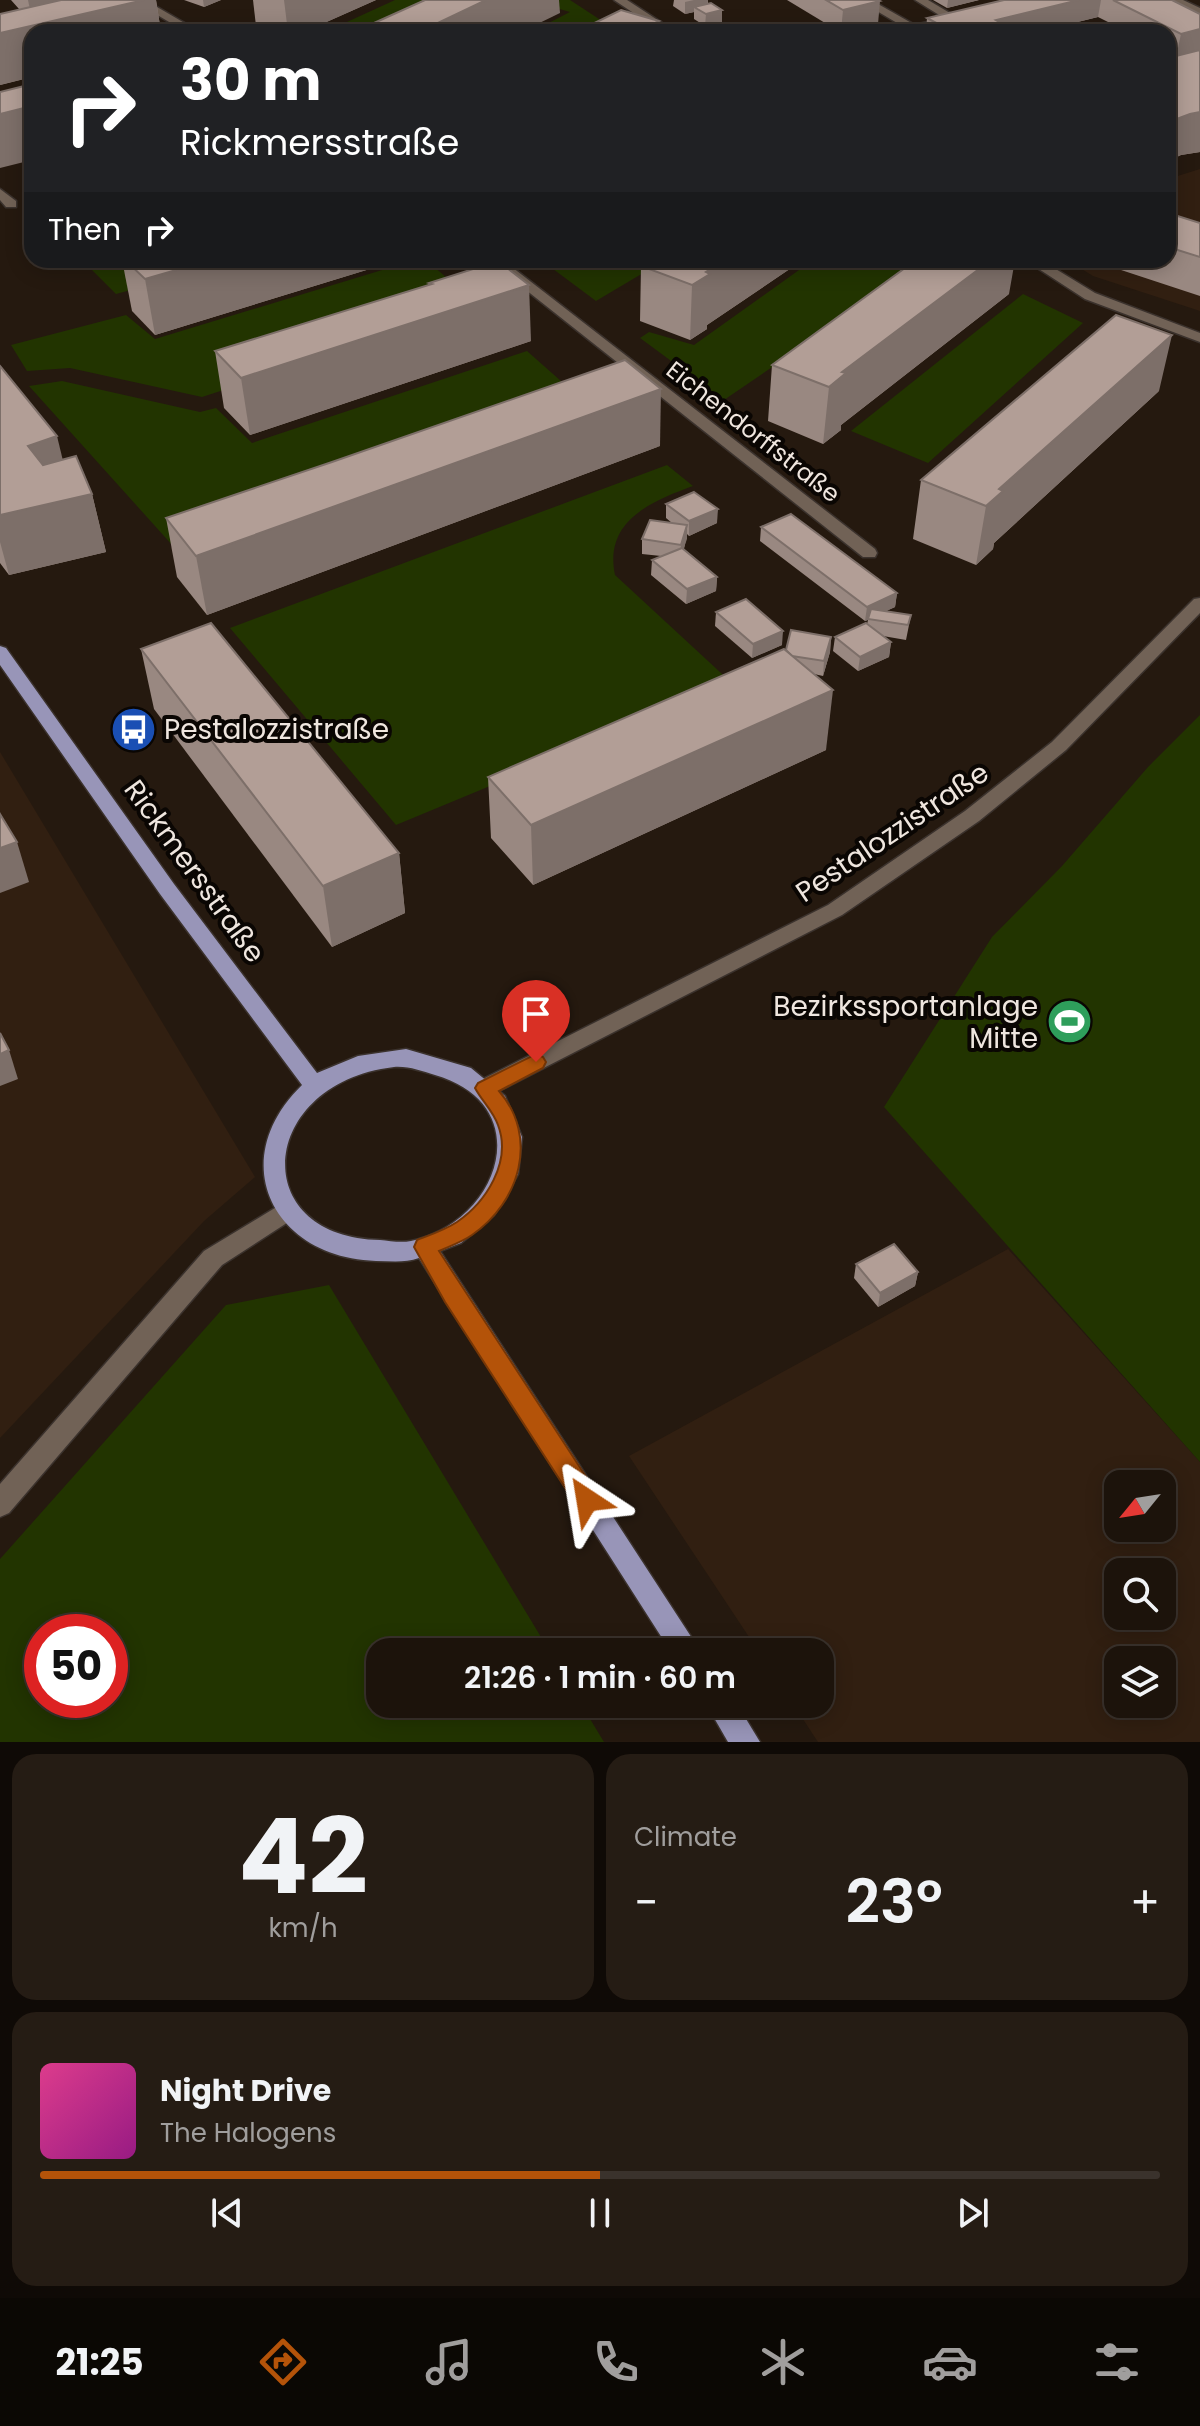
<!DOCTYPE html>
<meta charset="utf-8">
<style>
body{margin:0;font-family:Poppins,sans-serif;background:#251c14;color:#f1f3f6;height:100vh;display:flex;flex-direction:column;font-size:30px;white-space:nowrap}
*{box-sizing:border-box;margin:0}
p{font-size:26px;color:#a09e9d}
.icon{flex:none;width:44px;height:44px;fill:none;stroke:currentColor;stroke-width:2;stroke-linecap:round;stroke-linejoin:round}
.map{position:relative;height:1742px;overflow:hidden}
.details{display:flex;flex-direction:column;gap:12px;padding:12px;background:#0f0a06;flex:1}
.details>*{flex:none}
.top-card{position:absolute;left:24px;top:24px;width:1152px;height:244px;border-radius:24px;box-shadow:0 4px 20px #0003,0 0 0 2px #3a322c;background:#202124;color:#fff;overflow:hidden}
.needle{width:52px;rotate:240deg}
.buttons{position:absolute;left:1104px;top:1470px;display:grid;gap:16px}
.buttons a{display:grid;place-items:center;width:72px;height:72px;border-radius:16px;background:#1c130b;box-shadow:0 4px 20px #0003,0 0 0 2px #3a322c;font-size:40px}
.speed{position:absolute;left:24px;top:1614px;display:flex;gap:16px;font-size:40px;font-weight:700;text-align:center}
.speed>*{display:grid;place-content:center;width:104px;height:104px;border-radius:50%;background:#1c130b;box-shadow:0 4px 20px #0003,0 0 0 2px #3a322c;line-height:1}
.speed .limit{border:12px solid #d22;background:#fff;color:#111}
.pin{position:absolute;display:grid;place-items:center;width:68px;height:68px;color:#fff;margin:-82px -34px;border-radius:50% 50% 50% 0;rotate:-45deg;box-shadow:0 0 8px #0007}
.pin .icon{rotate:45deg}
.me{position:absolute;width:88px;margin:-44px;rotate:327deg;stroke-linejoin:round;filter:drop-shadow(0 0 6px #0008)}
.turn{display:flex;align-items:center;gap:28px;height:168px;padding:0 24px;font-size:36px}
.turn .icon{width:104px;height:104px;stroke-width:2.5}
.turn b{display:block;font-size:56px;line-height:68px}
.then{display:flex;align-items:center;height:76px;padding:0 24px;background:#0003;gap:16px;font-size:30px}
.big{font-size:60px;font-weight:600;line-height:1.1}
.details .widget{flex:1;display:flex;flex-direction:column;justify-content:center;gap:12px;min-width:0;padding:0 28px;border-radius:24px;background:#251c14}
.details .dial{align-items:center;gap:0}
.dial b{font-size:104px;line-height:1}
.song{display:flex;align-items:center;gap:24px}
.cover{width:96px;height:96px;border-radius:12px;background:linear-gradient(135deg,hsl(330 70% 55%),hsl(310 70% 35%))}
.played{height:8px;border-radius:4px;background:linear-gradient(90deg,#b45309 50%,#3a322c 50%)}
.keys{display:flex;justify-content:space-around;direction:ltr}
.heat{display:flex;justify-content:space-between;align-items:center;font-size:44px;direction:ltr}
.details .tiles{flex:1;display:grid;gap:12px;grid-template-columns:1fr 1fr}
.widget:last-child{grid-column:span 2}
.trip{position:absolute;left:366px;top:1638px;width:468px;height:80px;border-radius:24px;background:#1c130b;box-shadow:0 4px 20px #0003,0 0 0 2px #3a322c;font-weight:600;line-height:80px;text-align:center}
.menu{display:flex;height:128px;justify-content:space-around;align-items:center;background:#0b0804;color:#a09e9d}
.menu .icon{width:56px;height:56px}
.menu .selected{color:#b45309}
.menu b{font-size:36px;color:#f1f3f6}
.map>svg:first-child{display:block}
</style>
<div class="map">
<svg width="1200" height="1742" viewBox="0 0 1200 1742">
<rect width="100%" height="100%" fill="#25190f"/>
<g fill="#311f11" fill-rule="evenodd">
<polygon points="1200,169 1200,311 1093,276 1067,260 1168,260 1168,179"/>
<polygon points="0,752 255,1177 204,1221 0,1438"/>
<path d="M 1008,1249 L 1200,1462 L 1200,1742 L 818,1742 L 793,1704 L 820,1704 L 820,1652 L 759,1652 L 629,1456 ZM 1118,1484 L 1162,1484 L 1162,1528 L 1118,1528 ZM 1118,1572 L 1162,1572 L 1162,1616 L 1118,1616 ZM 1118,1660 L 1162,1660 L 1162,1704 L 1118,1704 Z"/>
</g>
<g fill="#223400" fill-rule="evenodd">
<polygon points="395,0 489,0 414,32 325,32"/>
<polygon points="543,0 570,0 619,32 531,32 570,12 538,3"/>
<polygon points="82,260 241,260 116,294"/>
<polygon points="415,260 426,260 481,307 202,397 70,368 27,371 11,345 126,315 155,339"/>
<polygon points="541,260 665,260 596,301"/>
<polygon points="813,260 929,260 724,400 640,338 649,332 694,345"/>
<polygon points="1023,294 1083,323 928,463 851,431"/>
<polygon points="527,351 587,404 173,546 29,386 62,381 200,412 216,408 252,443"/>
<path d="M 667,465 L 693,486 C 649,502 604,522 615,575 L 734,685 L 396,825 L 230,628 Z"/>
<polygon points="1200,715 1200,1462 884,1107 992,937 1062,866 1148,767"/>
<path d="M 329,1285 L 550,1652 L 380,1652 L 380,1704 L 581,1704 L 604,1742 L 0,1742 L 0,1559 L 226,1305 ZM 42,1632 L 110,1632 L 110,1700 L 42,1700 Z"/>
</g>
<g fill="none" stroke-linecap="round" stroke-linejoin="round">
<defs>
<g id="minor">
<polygon points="132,0 145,0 200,32 186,32"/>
<polygon points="614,0 627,0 676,32 662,32"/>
<polygon points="858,0 871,0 915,25 944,18 915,0 928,0 960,19 912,32 892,32 904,27"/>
<polygon points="1169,0 1183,0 1200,8 1200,15"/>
<polygon points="0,189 16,201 16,207 6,207 0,200"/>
<polygon points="488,260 503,260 875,549 877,553 875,557 863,557"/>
<polygon points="1025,260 1041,260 1095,293 1200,333 1200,342 1085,299"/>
<polygon points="1200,598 1200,613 1066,750 979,821 842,915 493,1094 485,1097 477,1094 474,1088 477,1082 828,905 965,811 1052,742 1194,599"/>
<polygon points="288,1200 296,1203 300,1210 296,1217 222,1265 9,1513 0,1517 0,1484 204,1251"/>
</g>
<g id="major">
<path d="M 0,646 L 6,648 L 174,884 L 317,1073 L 358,1056 L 406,1049 L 471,1068 L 505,1096 L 522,1137 L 518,1174 L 494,1215 L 461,1243 L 440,1251 L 701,1652 L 671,1652 L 419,1258 C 405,1263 391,1261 376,1261 C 273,1258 224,1161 302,1085 L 160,894 L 0,665 ZM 394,1067 C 409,1066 421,1071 435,1075 C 539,1105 500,1222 411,1241 C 401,1243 390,1241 380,1240 C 245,1237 258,1083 394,1067 Z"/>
<polygon points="706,1704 737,1704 760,1742 728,1742"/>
</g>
</defs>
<use href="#minor" stroke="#3b322d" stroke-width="3"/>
<use href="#major" stroke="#3b322d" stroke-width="3"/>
<use href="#minor" fill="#716256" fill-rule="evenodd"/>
<use href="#major" fill="#9895b8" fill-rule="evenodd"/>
</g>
<g fill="#998881">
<polygon points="11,0 156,0 161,32 32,32 32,77 0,85 19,9"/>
<polygon points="184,0 221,0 204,7"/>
<polygon points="253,0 376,0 304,32 272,32 256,26"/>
<polygon points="674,0 708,0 708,4 722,22 705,26 694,19 694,12 685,14 673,6"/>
<polygon points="787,0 878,0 878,24 840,32"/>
<polygon points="933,0 979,0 947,8"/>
<polygon points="1004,0 1172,0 1200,14 1200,152 1181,155 1168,161 1168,58 1175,56 1168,53 1168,32 1128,32 1098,17 1037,32 922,32 926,31 927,18"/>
<polygon points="1168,247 1200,257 1200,296 1118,269 1099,260 1168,260"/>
<polygon points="122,260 399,260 155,335 132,311"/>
<polygon points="803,260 707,325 707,329 690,340 640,321 641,266"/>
<polygon points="429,283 531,341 250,435 224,408 215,351 429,285"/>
<polygon points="1009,294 841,425 841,430 823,444 768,421 772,365"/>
<polygon points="0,366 63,460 92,494 106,552 9,575 0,563"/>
<polygon points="1159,391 994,543 993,549 976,565 913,539 921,480"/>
<polygon points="660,446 207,615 177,577 166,518"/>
<polygon points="666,504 717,523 689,536 687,534 684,549 717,577 716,591 686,604 651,575 652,560 661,556 642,554 642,539 672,523 666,518"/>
<polygon points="761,527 897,593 895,607 886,611 911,615 906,640 883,636 891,642 889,657 858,671 833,651 835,637 867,624 868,620 865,621 760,541"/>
<polygon points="716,612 782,645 752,658 715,626"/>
<polygon points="831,637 830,652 823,676 814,674 826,750 533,885 491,838 488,777 786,650"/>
<polygon points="141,649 399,853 405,913 332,947 154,709"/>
<polygon points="856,1264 918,1272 915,1286 878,1307 854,1278"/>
</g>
<g fill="#7d6f69">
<polygon points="28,0 73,0 33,24"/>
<polygon points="144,0 156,0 161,32 32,32 32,77 0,85 0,33"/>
<polygon points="203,0 221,0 204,7"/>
<polygon points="284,0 376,0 304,32 288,32"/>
<polygon points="486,0 559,0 560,13 521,32 419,32"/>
<polygon points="694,0 708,0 707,8 694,7 694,12 685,14 685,2"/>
<polygon points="948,0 979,0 947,8"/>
<polygon points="1079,0 1101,0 1098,17 1037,32 994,32 996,20"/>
<polygon points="880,1 878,24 841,32 843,10"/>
<polygon points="722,10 722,22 705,26 706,14"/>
<polygon points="659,21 658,32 638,32"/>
<polygon points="1200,29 1200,50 1176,57 1181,34"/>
<polygon points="32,106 32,160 0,168 0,114"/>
<polygon points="1200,112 1200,152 1181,155 1168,161 1168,150 1174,120 1190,114"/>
<polygon points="211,260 399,260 155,335 145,279"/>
<polygon points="725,260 803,260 707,325 707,329 690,340 692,285 706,272"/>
<polygon points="991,260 1015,260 1009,294 841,425 841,430 823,444 829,387 842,372"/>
<polygon points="529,285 531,341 250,435 241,378"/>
<polygon points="1172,335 1159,391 994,543 993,549 976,565 986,506 999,489"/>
<polygon points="661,389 660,446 207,615 196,556"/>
<polygon points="57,436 71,494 42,503 28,446"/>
<polygon points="92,494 106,552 9,575 0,542 0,515"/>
<polygon points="718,509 717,523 689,536 689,521"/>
<polygon points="687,525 687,539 680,559 681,545"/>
<polygon points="717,577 716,591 686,604 687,589"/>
<polygon points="897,593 895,607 865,621 867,607"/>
<polygon points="783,631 782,645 752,658 753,644"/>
<polygon points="831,637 830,652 823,676 824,661"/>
<polygon points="891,642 889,657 858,671 860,657"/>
<polygon points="833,690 826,750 533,885 531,825"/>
<polygon points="17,842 29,882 0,893 0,848"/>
<polygon points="399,853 405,913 332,947 323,886"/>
<polygon points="9,1050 18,1079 0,1086 0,1054"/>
<polygon points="918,1272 915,1286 878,1307 880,1293"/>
</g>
<g fill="#b29e96" stroke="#7d6f69" stroke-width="2">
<polygon points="61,0 144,0 0,33 0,14"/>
<polygon points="425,0 486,0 419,32 354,32"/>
<polygon points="826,0 878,0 880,1 843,10"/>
<polygon points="1004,0 1079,0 996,20 1018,32 953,32 927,18"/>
<polygon points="1113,0 1172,0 1200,14 1200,29 1181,34"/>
<polygon points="711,3 722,10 706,14 694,7"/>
<polygon points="621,10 659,21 638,32 576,32"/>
<polygon points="747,23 762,32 737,32 729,27"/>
<polygon points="871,25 884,32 841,32"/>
<polygon points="1200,50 1200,112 1190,114 1174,120 1168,120 1168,58"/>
<polygon points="32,84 32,106 0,114 0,92"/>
<polygon points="1168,208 1171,209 1168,213 1200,223 1200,257 1168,247"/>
<polygon points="125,260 211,260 145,279"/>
<polygon points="650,260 725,260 706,272 710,274 692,285 641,266"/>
<polygon points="916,260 991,260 842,372 846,373 829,387 772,365"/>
<polygon points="498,261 529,285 241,378 215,351 432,284 429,283"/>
<polygon points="1116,315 1172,335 999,489 1003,491 986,506 921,480"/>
<polygon points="625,360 661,389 196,556 166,518 332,462"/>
<polygon points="0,366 57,436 28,446 43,465 76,456 92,494 0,515"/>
<polygon points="694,492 718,509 689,521 666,504"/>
<polygon points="791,514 897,593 867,607 761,527"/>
<polygon points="650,520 687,525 681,545 642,539"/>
<polygon points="682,548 717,577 687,589 652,560"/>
<polygon points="746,599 783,631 753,644 716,612"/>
<polygon points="871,609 911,615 908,625 868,619"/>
<polygon points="211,623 399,853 323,886 141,649"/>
<polygon points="866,623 891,642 860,657 835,637"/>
<polygon points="791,630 831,637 824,661 792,656 786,650"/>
<polygon points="784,649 833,690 531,825 488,777"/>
<polygon points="0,814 17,842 0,848"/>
<polygon points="0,1033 9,1050 0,1054"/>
<polygon points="894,1244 918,1272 880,1293 856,1264"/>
</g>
<path fill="#b45309" stroke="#753606" stroke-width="2" d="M 536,1054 L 543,1057 L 546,1062 L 543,1068 L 499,1091 C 539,1137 520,1202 472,1235 C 462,1242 450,1246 439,1251 L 596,1492 L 599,1500 L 596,1508 L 587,1511 L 578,1508 L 445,1302 L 414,1247 L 417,1240 C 430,1235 445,1230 457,1222 C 486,1202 512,1162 498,1125 C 493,1111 482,1101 475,1088 L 478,1083 Z"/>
<defs>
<symbol id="bus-disc" viewBox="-11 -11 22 22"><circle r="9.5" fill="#1a4fb4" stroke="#0a0603"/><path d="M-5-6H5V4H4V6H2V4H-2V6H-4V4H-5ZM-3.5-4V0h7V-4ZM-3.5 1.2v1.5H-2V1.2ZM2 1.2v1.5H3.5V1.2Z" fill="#fff"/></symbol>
<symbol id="stadium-disc" viewBox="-11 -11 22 22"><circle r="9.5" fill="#2e9e5b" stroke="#0a0603"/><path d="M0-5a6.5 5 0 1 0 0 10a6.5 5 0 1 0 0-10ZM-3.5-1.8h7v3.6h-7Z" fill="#fff"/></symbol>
</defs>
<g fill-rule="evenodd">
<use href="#bus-disc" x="108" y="704" width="51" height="51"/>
<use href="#stadium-disc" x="1044" y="996" width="51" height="51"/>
</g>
<g text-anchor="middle" stroke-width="8" stroke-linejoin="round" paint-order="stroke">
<g font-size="24" fill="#efe6df" stroke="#0a0603">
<text transform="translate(753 432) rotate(38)" y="8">Eichendorffstraße</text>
</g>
<g font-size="28" fill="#efe6df" stroke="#0a0603" text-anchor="start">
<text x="164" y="739">Pestalozzistraße</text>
<text x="1038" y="1016" text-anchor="end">Bezirkssportanlage<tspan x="1038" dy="32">Mitte</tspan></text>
</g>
<g font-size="28" fill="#efe6df" stroke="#0a0603">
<text transform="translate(892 832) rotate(-34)" y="10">Pestalozzistraße</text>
<text transform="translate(195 871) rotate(54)" y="10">Rickmersstraße</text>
</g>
</g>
</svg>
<div class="buttons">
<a><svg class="needle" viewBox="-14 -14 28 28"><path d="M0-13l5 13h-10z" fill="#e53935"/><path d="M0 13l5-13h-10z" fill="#a09e9d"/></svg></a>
<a><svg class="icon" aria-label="search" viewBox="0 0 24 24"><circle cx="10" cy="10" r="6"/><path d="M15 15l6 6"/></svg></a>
<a><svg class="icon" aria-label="layers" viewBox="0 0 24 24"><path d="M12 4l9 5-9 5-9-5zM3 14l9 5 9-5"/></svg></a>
</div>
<div class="speed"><div class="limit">50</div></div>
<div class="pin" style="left:536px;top:1062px;background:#d93025"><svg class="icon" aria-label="arrive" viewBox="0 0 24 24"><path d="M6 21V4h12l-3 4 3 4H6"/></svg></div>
<svg class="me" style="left:587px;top:1500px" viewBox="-20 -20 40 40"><path d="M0-17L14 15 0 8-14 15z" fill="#b45309" stroke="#fff" stroke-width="4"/></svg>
<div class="trip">21:26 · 1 min · 60 m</div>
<div class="top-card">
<div class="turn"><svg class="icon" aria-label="right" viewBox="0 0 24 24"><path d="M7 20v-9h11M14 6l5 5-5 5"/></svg><div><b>30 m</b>Rickmersstraße</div></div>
<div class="then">Then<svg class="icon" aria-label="right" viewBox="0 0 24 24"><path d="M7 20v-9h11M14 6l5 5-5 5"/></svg></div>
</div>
</div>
<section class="details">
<div class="tiles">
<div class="widget dial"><b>42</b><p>km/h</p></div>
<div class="widget"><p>Climate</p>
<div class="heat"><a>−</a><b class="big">23°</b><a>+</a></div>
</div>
<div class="widget">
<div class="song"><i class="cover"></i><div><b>Night Drive</b><p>The Halogens</p></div></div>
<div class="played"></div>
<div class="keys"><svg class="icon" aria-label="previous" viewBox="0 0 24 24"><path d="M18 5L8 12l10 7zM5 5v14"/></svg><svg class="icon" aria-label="pause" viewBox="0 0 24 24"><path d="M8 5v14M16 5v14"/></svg><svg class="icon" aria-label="next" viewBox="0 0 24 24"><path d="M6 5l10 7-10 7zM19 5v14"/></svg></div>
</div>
</div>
</section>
<nav class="menu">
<b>21:25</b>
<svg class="icon selected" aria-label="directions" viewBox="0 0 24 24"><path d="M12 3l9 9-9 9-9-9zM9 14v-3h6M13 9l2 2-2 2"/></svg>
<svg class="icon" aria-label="music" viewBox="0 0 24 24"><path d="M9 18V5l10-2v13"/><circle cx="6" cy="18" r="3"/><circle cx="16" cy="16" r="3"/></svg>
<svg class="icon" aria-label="phone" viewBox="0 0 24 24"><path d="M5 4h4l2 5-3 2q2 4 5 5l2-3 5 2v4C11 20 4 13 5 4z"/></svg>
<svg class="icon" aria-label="climate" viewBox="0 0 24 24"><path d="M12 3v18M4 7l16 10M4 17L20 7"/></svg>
<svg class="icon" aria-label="car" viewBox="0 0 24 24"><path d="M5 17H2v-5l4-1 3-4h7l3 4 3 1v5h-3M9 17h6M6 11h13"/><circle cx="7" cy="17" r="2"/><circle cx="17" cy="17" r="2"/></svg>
<svg class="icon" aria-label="filters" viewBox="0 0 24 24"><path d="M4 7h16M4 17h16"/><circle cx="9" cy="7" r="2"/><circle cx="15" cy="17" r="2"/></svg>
</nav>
